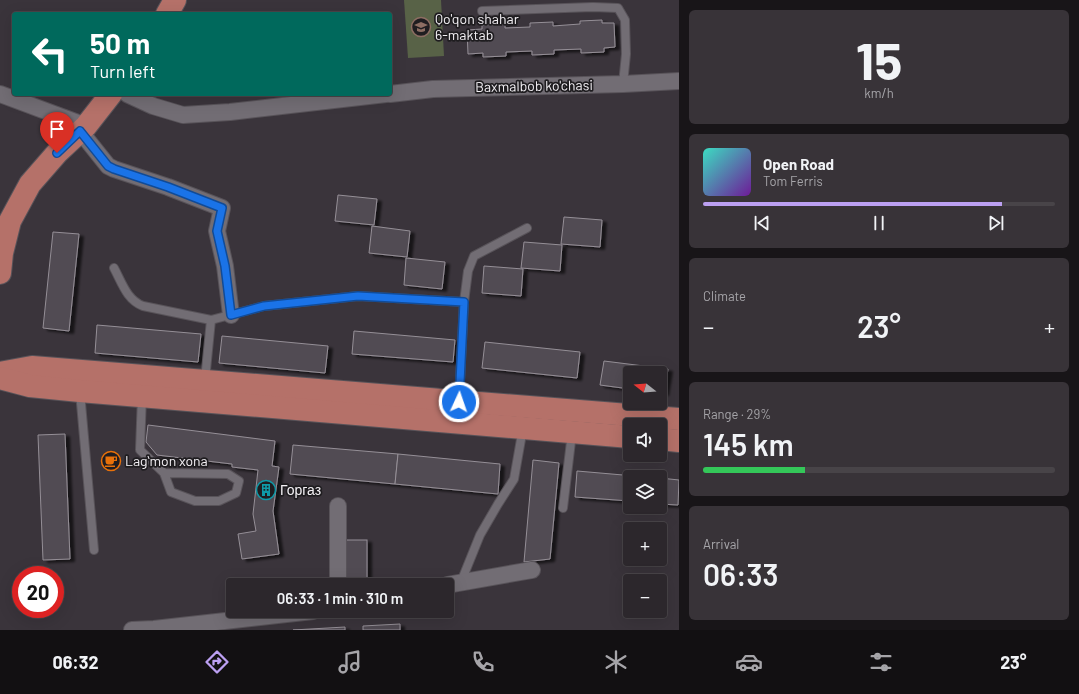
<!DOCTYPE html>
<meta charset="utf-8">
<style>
body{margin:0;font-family:Barlow,sans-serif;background:#383338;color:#f1f3f6;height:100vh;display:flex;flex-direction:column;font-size:15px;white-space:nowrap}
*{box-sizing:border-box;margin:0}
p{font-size:13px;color:#a6a5a9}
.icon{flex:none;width:22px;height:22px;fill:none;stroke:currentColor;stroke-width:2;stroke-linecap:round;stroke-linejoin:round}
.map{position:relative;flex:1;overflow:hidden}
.side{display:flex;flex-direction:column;gap:10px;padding:10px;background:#181518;width:400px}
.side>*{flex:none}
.guide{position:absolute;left:12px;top:12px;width:380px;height:84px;border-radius:4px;box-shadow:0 4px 16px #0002,0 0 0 1px #484448;background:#00695c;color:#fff;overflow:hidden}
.needle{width:26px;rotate:287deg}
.tools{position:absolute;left:623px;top:366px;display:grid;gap:8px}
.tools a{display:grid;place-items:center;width:44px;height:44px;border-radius:4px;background:#2c272c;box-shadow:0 4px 16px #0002,0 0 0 1px #484448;font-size:20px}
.speed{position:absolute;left:12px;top:566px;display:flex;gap:8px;font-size:20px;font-weight:700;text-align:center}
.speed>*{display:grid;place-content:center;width:52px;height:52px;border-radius:50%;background:#2c272c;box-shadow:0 4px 16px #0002,0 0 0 1px #484448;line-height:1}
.speed .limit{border:6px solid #d22;background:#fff;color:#111}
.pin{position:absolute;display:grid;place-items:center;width:34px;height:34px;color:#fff;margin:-41px -17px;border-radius:50% 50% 50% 0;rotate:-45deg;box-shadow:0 0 4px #0007}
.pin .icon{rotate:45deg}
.me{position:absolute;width:44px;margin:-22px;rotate:3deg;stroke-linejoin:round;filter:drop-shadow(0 0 3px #0008)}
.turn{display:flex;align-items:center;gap:14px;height:84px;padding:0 12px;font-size:18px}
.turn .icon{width:52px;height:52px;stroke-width:2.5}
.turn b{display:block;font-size:28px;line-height:34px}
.big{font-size:30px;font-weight:600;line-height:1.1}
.side .tile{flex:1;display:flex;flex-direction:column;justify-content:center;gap:6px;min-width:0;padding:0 14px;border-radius:6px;background:#383338}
.side .dial{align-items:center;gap:0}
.dial b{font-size:52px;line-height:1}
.song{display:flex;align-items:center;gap:12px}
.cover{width:48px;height:48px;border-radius:6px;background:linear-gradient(135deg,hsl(170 70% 55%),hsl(280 70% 35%))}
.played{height:4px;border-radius:2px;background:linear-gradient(90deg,#bca0f2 85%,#484448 85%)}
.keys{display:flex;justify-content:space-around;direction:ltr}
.heat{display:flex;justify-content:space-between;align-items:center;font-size:22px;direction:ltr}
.charge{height:6px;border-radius:3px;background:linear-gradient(90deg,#34c759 29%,#484448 0)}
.trip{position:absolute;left:226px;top:578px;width:228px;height:40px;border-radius:4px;background:#2c272c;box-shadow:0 4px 16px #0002,0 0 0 1px #484448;font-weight:600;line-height:40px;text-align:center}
.tabs{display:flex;height:64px;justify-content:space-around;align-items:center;background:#121012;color:#a6a5a9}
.tabs .icon{width:28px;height:28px}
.tabs .on{color:#bca0f2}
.tabs b{font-size:18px;color:#f1f3f6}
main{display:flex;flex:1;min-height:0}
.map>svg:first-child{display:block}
</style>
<main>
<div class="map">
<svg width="679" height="630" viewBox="0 0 679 630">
<defs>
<filter id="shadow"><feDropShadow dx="4.5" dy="2.5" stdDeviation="1" flood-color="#0009"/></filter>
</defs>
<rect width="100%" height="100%" fill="#3a343b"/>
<polygon fill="#586247" points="404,0 441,0 444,56 408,58"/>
<g fill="#514b52" stroke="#958f97" filter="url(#shadow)">
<polygon points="602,20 602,23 614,23 615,47 604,48 604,52 581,53 581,49 554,50 554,54 532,55 532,51 506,52 506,56 483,57 483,53 468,54 467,30 482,29 482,25 505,24 505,28 530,27 530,23 553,22 553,26 580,24 580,21"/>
<polygon points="338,195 377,199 374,225 335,221"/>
<polygon points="564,217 602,220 600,247 561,244"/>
<polygon points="372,226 410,231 407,257 369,253"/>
<polygon points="53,232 79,234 69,331 43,328"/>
<polygon points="524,242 562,245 560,271 521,268"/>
<polygon points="406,258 445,262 442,289 404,285"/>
<polygon points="484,266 523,269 521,296 482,293"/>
<polygon points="97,325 201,334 198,362 95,353"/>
<polygon points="354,331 455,340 453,362 352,354"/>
<polygon points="222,336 328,346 325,373 219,363"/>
<polygon points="485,342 580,352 577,378 482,368"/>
<polygon points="604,361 668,369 664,393 660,393 660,373 630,373 630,389 600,385"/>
<polygon points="148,425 275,441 272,466 279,467 273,511 279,554 242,559 238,534 256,531 253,514 258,470 232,467 232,464 157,455 146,442"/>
<polygon points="65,434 70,559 43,560 38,435"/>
<polygon points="293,445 398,454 395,484 290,474"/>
<polygon points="398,454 500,464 498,494 395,484"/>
<polygon points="533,460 559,463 550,559 524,562"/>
<polygon points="577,471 646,477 630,477 630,501 575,497"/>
<polygon points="660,478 679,480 678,505 660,504"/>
<rect x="346" y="540" width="21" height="45"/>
<polygon points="400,624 400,630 363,630 363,626"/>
<polygon points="345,627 345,630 293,630"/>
</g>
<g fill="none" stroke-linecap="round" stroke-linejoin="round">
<defs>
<g id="lane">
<polyline points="482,11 593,7 618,8 625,20 626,54 623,84"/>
<path d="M 114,268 C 122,283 127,300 143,306 L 211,320 L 264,306 L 358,296 L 464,302"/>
<polyline points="205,380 211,320"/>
<polyline points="80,392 94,550"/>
<polyline points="142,396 140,450 164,473 171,492 195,501 219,501 236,493 239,481 228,474 164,473"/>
<polyline points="459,401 464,302 468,271 474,256 527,228"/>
<polyline points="563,508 572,433"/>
<polyline points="461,582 480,535 498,504 514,479 523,428"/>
</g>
<g id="street">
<polyline points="0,94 86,126"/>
<polyline points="127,94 153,106 183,115 230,112 386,94"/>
<polyline points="390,94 433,89 623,84 679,81"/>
<polyline points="80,131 108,166 114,169 168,187 222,208 217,231 225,266 231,315"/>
<polyline points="338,506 338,585"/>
<polyline points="447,585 532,570"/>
<polyline points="132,630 154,629 313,611"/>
</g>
<g id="primary">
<polyline points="167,14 175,0"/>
<polyline points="0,273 2,253 10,221 30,184 57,153 86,126 111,94"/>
<polyline points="0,373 32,367 679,419"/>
<polyline points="0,378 30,386 80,391 630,437"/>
<polyline points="660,439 679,441"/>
</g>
</defs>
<use href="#lane" stroke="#585359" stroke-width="10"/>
<use href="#street" stroke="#585359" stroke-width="18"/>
<use href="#primary" stroke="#585359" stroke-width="24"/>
<use href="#lane" stroke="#726d74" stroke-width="8"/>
<use href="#street" stroke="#726d74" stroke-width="16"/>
<use href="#primary" stroke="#b57169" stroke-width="22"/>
</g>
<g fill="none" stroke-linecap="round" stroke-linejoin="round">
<defs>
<polyline id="route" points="57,153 80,131 108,166 114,169 168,187 222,208 217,231 225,266 231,315 264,306 358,296 464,302 459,402"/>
</defs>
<use href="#route" stroke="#114b97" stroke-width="10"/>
<use href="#route" stroke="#1a73e8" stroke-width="7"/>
</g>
<defs>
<symbol id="school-ring" viewBox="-11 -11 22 22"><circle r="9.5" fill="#1f1d20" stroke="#8d6e63" stroke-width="1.5"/><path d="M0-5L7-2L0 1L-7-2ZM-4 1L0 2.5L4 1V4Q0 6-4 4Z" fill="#8d6e63"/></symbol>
<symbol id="cafe-ring" viewBox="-11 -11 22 22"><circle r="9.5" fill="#1f1d20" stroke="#e8710a" stroke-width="1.5"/><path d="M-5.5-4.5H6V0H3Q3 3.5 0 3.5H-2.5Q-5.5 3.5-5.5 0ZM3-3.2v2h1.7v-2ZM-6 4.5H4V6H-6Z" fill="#e8710a"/></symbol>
<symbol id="building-ring" viewBox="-11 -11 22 22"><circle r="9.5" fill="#1f1d20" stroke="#0f9aa8" stroke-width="1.5"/><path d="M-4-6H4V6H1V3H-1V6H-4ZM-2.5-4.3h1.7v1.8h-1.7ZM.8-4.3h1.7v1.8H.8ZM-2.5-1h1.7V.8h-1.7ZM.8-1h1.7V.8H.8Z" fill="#0f9aa8"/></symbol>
</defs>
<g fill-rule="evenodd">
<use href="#school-ring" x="410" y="16" width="22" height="22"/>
<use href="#cafe-ring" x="100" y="450" width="22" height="22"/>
<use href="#building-ring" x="255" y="479" width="22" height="22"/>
</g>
<g text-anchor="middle" stroke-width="3.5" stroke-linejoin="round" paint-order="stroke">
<g font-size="14" fill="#f4f1f5" stroke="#1f1d20" text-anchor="start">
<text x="435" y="24">Qo'qon shahar<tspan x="435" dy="16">6-maktab</tspan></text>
<text x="125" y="466">Lagʻmon xona</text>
<text x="280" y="495">Горгаз</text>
</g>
<g font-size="14" fill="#f4f1f5" stroke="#1f1d20">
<text transform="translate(534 86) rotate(-1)" y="5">Baxmalbob ko'chasi</text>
</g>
</g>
</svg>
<div class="tools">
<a><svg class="needle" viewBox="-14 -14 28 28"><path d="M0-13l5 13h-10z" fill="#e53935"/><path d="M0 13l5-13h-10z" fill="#a6a5a9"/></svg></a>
<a><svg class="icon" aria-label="sound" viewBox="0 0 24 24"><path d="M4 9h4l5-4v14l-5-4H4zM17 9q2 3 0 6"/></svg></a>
<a><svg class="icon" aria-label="layers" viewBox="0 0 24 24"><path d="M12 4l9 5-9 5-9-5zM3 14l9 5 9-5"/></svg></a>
<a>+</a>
<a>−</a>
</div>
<div class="speed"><div class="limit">20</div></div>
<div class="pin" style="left:57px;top:153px;background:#d93025"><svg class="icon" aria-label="arrive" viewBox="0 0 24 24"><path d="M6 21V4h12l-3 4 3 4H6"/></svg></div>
<svg class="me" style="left:459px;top:402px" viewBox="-20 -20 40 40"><circle r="17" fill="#1a73e8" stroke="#fff" stroke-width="3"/><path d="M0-11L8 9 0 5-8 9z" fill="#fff"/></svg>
<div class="trip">06:33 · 1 min · 310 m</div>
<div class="guide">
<div class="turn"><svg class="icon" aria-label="left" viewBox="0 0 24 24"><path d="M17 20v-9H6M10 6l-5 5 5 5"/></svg><div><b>50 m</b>Turn left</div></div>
</div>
</div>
<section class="side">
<div class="tile dial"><b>15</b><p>km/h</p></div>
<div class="tile">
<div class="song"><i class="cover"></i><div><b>Open Road</b><p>Tom Ferris</p></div></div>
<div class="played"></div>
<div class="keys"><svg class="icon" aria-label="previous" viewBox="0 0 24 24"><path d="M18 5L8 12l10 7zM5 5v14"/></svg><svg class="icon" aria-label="pause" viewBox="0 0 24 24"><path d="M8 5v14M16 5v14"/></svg><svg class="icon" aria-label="next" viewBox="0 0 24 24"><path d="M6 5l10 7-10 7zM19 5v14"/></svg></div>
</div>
<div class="tile"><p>Climate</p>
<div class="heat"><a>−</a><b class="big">23°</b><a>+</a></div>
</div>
<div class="tile"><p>Range · 29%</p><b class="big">145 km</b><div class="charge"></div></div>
<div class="tile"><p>Arrival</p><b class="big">06:33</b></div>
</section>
</main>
<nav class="tabs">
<b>06:32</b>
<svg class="icon on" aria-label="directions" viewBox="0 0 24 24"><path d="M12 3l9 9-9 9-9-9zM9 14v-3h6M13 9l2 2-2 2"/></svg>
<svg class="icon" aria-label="music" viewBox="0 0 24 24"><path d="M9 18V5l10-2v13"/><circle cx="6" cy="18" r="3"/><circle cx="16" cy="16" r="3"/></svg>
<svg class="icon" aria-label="phone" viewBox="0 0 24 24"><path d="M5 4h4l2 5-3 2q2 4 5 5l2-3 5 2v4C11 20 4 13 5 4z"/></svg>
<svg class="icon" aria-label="climate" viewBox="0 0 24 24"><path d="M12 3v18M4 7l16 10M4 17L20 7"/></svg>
<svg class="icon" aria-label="car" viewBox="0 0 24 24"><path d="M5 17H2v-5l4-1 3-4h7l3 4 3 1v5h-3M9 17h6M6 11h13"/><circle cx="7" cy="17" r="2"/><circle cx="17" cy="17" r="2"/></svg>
<svg class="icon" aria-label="filters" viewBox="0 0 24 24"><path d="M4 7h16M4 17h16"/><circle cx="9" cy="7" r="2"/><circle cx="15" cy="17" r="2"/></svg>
<b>23°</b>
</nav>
